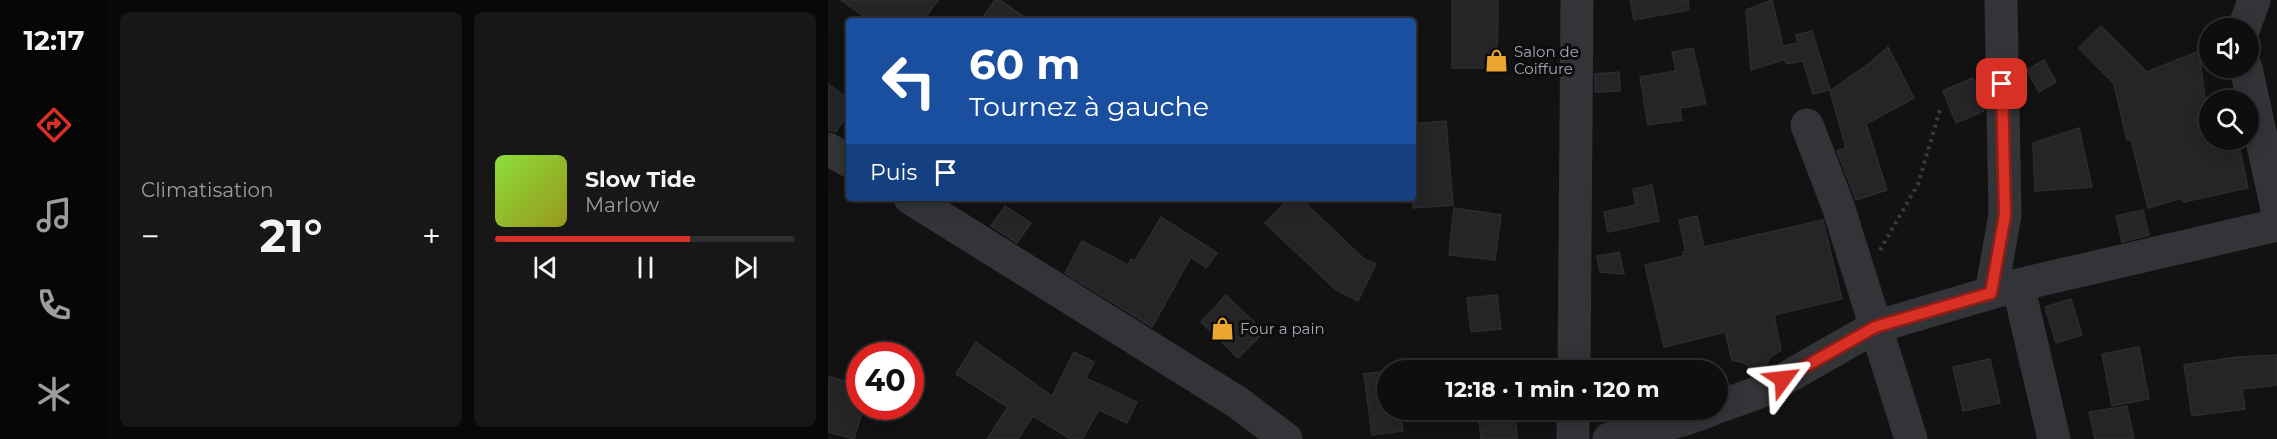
<!DOCTYPE html>
<html lang="fr">
<meta charset="utf-8">
<style>
body{margin:0;font-family:Montserrat,sans-serif;background:#171717;color:#f1f3f6;height:100vh;display:flex;flex-direction:column;font-size:22px;white-space:nowrap}
*{box-sizing:border-box;margin:0}
p{font-size:20px;color:#9b9c9e}
.icon{flex:none;width:33px;height:33px;fill:none;stroke:currentColor;stroke-width:2;stroke-linecap:round;stroke-linejoin:round}
.map{position:relative;flex:1;overflow:hidden}
.sheet{display:flex;flex-direction:column;gap:12px;padding:12px;background:#080808;width:720px}
.sheet>*{flex:none}
.hud{position:absolute;left:18px;top:18px;width:570px;height:183px;border-radius:6px;box-shadow:0 3px 15px #0003,0 0 0 2px #2e2e2e;background:#1a4fa0;color:#fff;overflow:hidden}
.fabs{position:absolute;left:1371px;top:18px;display:grid;gap:12px}
.fabs a{display:grid;place-items:center;width:60px;height:60px;border-radius:50%;background:#0e0e0e;box-shadow:0 3px 15px #0003,0 0 0 2px #2e2e2e;font-size:30px}
.speed{position:absolute;left:18px;top:342px;display:flex;gap:12px;font-size:30px;font-weight:700;text-align:center}
.speed>*{display:grid;place-content:center;width:78px;height:78px;border-radius:50%;background:#0e0e0e;box-shadow:0 3px 15px #0003,0 0 0 2px #2e2e2e;line-height:1}
.speed .limit{border:9px solid #d22;background:#fff;color:#111}
.pin{position:absolute;display:grid;place-items:center;width:51px;height:51px;color:#fff;margin:-26px;border-radius:12px;box-shadow:0 3px 9px #0006}
.me{position:absolute;width:66px;margin:-33px;rotate:60deg;stroke-linejoin:round;filter:drop-shadow(0 0 4px #0008)}
.turn{display:flex;align-items:center;gap:21px;height:126px;padding:0 24px;font-size:27px}
.turn .icon{width:78px;height:78px;stroke-width:2.5}
.turn b{display:block;font-size:42px;line-height:51px}
.then{display:flex;align-items:center;height:57px;padding:0 24px;background:#0003;gap:12px;font-size:22px}
.big{font-size:45px;font-weight:700;line-height:1.1}
.sheet .tile{flex:1;display:flex;flex-direction:column;justify-content:center;gap:9px;min-width:0;padding:0 21px;border-radius:9px;background:#171717}
.song{display:flex;align-items:center;gap:18px}
.cover{width:72px;height:72px;border-radius:9px;background:linear-gradient(135deg,hsl(90 70% 55%),hsl(60 70% 35%))}
.played{height:6px;border-radius:3px;background:linear-gradient(90deg,#d93025 65%,#2e2e2e 65%)}
.keys{display:flex;justify-content:space-around;direction:ltr}
.heat{display:flex;justify-content:space-between;align-items:center;font-size:33px;direction:ltr}
.sheet .tiles{flex:1;display:grid;gap:12px;grid-template-columns:repeat(2,1fr)}
.trip{position:absolute;left:549px;top:360px;width:351px;height:60px;border-radius:30px;background:#0e0e0e;box-shadow:0 3px 15px #0003,0 0 0 2px #2e2e2e;font-weight:700;line-height:60px;text-align:center}
main{display:flex;flex:1;min-height:0}
.tabs{display:flex;flex-direction:column;width:108px;justify-content:space-around;align-items:center;background:#060606;color:#9b9c9e}
.tabs .icon{width:42px;height:42px}
.tabs .active{color:#d93025}
.tabs b{font-size:27px;color:#f1f3f6}
.map>svg:first-child{display:block}
</style>
<main>
<nav class="tabs">
<b>12:17</b>
<svg class="icon active" aria-label="directions" viewBox="0 0 24 24"><path d="M12 3l9 9-9 9-9-9zM9 14v-3h6M13 9l2 2-2 2"/></svg>
<svg class="icon" aria-label="music" viewBox="0 0 24 24"><path d="M9 18V5l10-2v13"/><circle cx="6" cy="18" r="3"/><circle cx="16" cy="16" r="3"/></svg>
<svg class="icon" aria-label="phone" viewBox="0 0 24 24"><path d="M5 4h4l2 5-3 2q2 4 5 5l2-3 5 2v4C11 20 4 13 5 4z"/></svg>
<svg class="icon" aria-label="climate" viewBox="0 0 24 24"><path d="M12 3v18M4 7l16 10M4 17L20 7"/></svg>
</nav>
<section class="sheet">
<div class="tiles">
<div class="tile"><p>Climatisation</p>
<div class="heat"><a>−</a><b class="big">21°</b><a>+</a></div>
</div>
<div class="tile">
<div class="song"><i class="cover"></i><div><b>Slow Tide</b><p>Marlow</p></div></div>
<div class="played"></div>
<div class="keys"><svg class="icon" aria-label="previous" viewBox="0 0 24 24"><path d="M18 5L8 12l10 7zM5 5v14"/></svg><svg class="icon" aria-label="pause" viewBox="0 0 24 24"><path d="M8 5v14M16 5v14"/></svg><svg class="icon" aria-label="next" viewBox="0 0 24 24"><path d="M6 5l10 7-10 7zM19 5v14"/></svg></div>
</div>
</div>
</section>
<div class="map">
<svg width="1449" height="439" viewBox="0 0 1449 439">
<rect width="100%" height="100%" fill="#121213"/>
<g fill="#252527" stroke="#2c2c2f" stroke-width="1.5">
<polygon points="13,0 110,0 95,21 42,21"/>
<polygon points="167,0 172,0 202,21 152,21"/>
<polygon points="624,0 670,0 669,68 624,68"/>
<polygon points="802,0 860,0 861,10 806,20"/>
<polygon points="944,0 955,46 970,43 968,35 984,31 1002,90 985,94 975,61 958,64 957,59 923,70 918,10"/>
<polygon points="1273,26 1319,72 1371,51 1380,123 1382,122 1382,140 1410,140 1420,188 1355,202 1354,198 1320,208 1303,139 1299,140 1286,84 1251,48"/>
<polygon points="1060,47 1086,98 1038,124 1059,190 1028,200 1009,151 1018,148 1002,91 1043,62"/>
<polygon points="865,48 878,104 852,108 854,120 820,125 812,77 848,71 844,52"/>
<polygon points="1216,60 1228,82 1211,92 1199,70"/>
<polygon points="791,72 792,91 767,92 767,74"/>
<polygon points="1145,78 1156,105 1156,111 1128,123 1115,91"/>
<polygon points="0,84 21,99 21,112 8,132 0,130"/>
<polygon points="618,121 625,205 585,208 585,124"/>
<polygon points="1251,128 1264,187 1207,191 1205,143"/>
<polygon points="824,185 831,221 780,232 776,212 808,205 805,189"/>
<polygon points="461,198 472,198 536,259 548,264 530,301 507,289 437,223"/>
<polygon points="177,206 203,223 189,243 163,226"/>
<polygon points="626,208 673,215 667,260 621,255"/>
<polygon points="1315,210 1321,235 1294,242 1288,216"/>
<polygon points="869,216 876,247 995,220 1014,299 946,315 953,350 941,358 939,366 933,371 925,370 917,363 904,360 897,332 836,347 817,265 856,256 855,252 858,252 851,220"/>
<polygon points="333,217 389,253 378,268 363,257 324,327 237,273 254,241 300,265 303,259 307,261"/>
<polygon points="791,252 796,274 772,272 769,256"/>
<polygon points="398,295 436,332 410,358 373,322"/>
<polygon points="669,295 673,329 643,332 639,298"/>
<polygon points="1243,299 1254,335 1228,343 1217,307"/>
<polygon points="148,342 224,396 246,352 266,362 258,378 309,402 299,423 271,410 254,439 243,439 205,416 190,439 159,439 180,407 128,374"/>
<polygon points="1311,347 1321,399 1284,406 1274,354"/>
<polygon points="1449,355 1449,385 1414,389 1417,409 1364,416 1356,365 1409,357"/>
<polygon points="1162,359 1172,403 1135,411 1125,367"/>
<polygon points="560,371 560,410 572,410 575,431 544,435 536,374"/>
<polygon points="0,376 32,386 32,406 36,406 26,439 0,432"/>
<polygon points="1299,406 1306,439 1267,439 1261,412"/>
<polygon points="650,410 687,410 689,439 653,439"/>
</g>
<g fill="none" stroke-linecap="round" stroke-linejoin="round">
<polyline stroke="#393b3f" stroke-width="4" stroke-dasharray="3 4.5" stroke-linecap="butt" points="1052,250 1090,184 1112,110"/>
<g stroke="#333438" stroke-width="33">
<polyline points="1416,28 1426,0"/>
<polyline points="1418,68 1449,209"/>
<polyline points="979,125 1010,206 1083,439"/>
<polyline points="0,149 21,161"/>
<polyline points="82,198 409,402 458,439"/>
<polyline points="1190,285 1226,439"/>
<polyline points="1163,293 1177,215 1173,0"/>
<polyline points="746,370 749,0"/>
<polyline points="890,407 937,390 1047,327 1190,285 1449,225"/>
<polyline points="745,439 745,410"/>
<polyline points="781,439 858,419 883,410"/>
</g>
</g>
<g fill="none" stroke-linecap="round" stroke-linejoin="round">
<defs>
<polyline id="route" points="955,379 1047,327 1163,293 1177,215 1174,84"/>
</defs>
<use href="#route" stroke="#8d1f18" stroke-width="15"/>
<use href="#route" stroke="#d93025" stroke-width="10"/>
</g>
<defs>
<symbol id="shop-bare" viewBox="-9 -9 18 18"><path d="M-5-2.5h2.3a2.7 3.5 0 0 1 5.4 0H5L5.5 6h-11ZM-1.5-2.5h3a1.5 2.3 0 0 0-3 0Z" fill="#eba632" stroke="#0d0d0e" stroke-width="2.5" paint-order="stroke"/></symbol>
</defs>
<g fill-rule="evenodd">
<use href="#shop-bare" x="652" y="44" width="33" height="33"/>
<use href="#shop-bare" x="378" y="312" width="33" height="33"/>
</g>
<g text-anchor="middle" stroke-width="6" stroke-linejoin="round" paint-order="stroke">
<g font-size="15" fill="#a3a9b3" stroke="#0d0d0e" text-anchor="start">
<text x="686" y="57">Salon de<tspan x="686" dy="17">Coiffure</tspan></text>
<text x="412" y="334">Four a pain</text>
</g>
</g>
</svg>
<div class="fabs">
<a><svg class="icon" aria-label="sound" viewBox="0 0 24 24"><path d="M4 9h4l5-4v14l-5-4H4zM17 9q2 3 0 6"/></svg></a>
<a><svg class="icon" aria-label="search" viewBox="0 0 24 24"><circle cx="10" cy="10" r="6"/><path d="M15 15l6 6"/></svg></a>
</div>
<div class="speed"><div class="limit">40</div></div>
<div class="pin" style="left:1174px;top:84px;background:#d93025"><svg class="icon" aria-label="arrive" viewBox="0 0 24 24"><path d="M6 21V4h12l-3 4 3 4H6"/></svg></div>
<svg class="me" style="left:955px;top:379px" viewBox="-20 -20 40 40"><path d="M0-17L14 15 0 8-14 15z" fill="#d93025" stroke="#fff" stroke-width="4"/></svg>
<div class="trip">12:18 · 1 min · 120 m</div>
<div class="hud">
<div class="turn"><svg class="icon" aria-label="left" viewBox="0 0 24 24"><path d="M17 20v-9H6M10 6l-5 5 5 5"/></svg><div><b>60 m</b>Tournez à gauche</div></div>
<div class="then">Puis<svg class="icon" aria-label="arrive" viewBox="0 0 24 24"><path d="M6 21V4h12l-3 4 3 4H6"/></svg></div>
</div>
</div>
</main>
